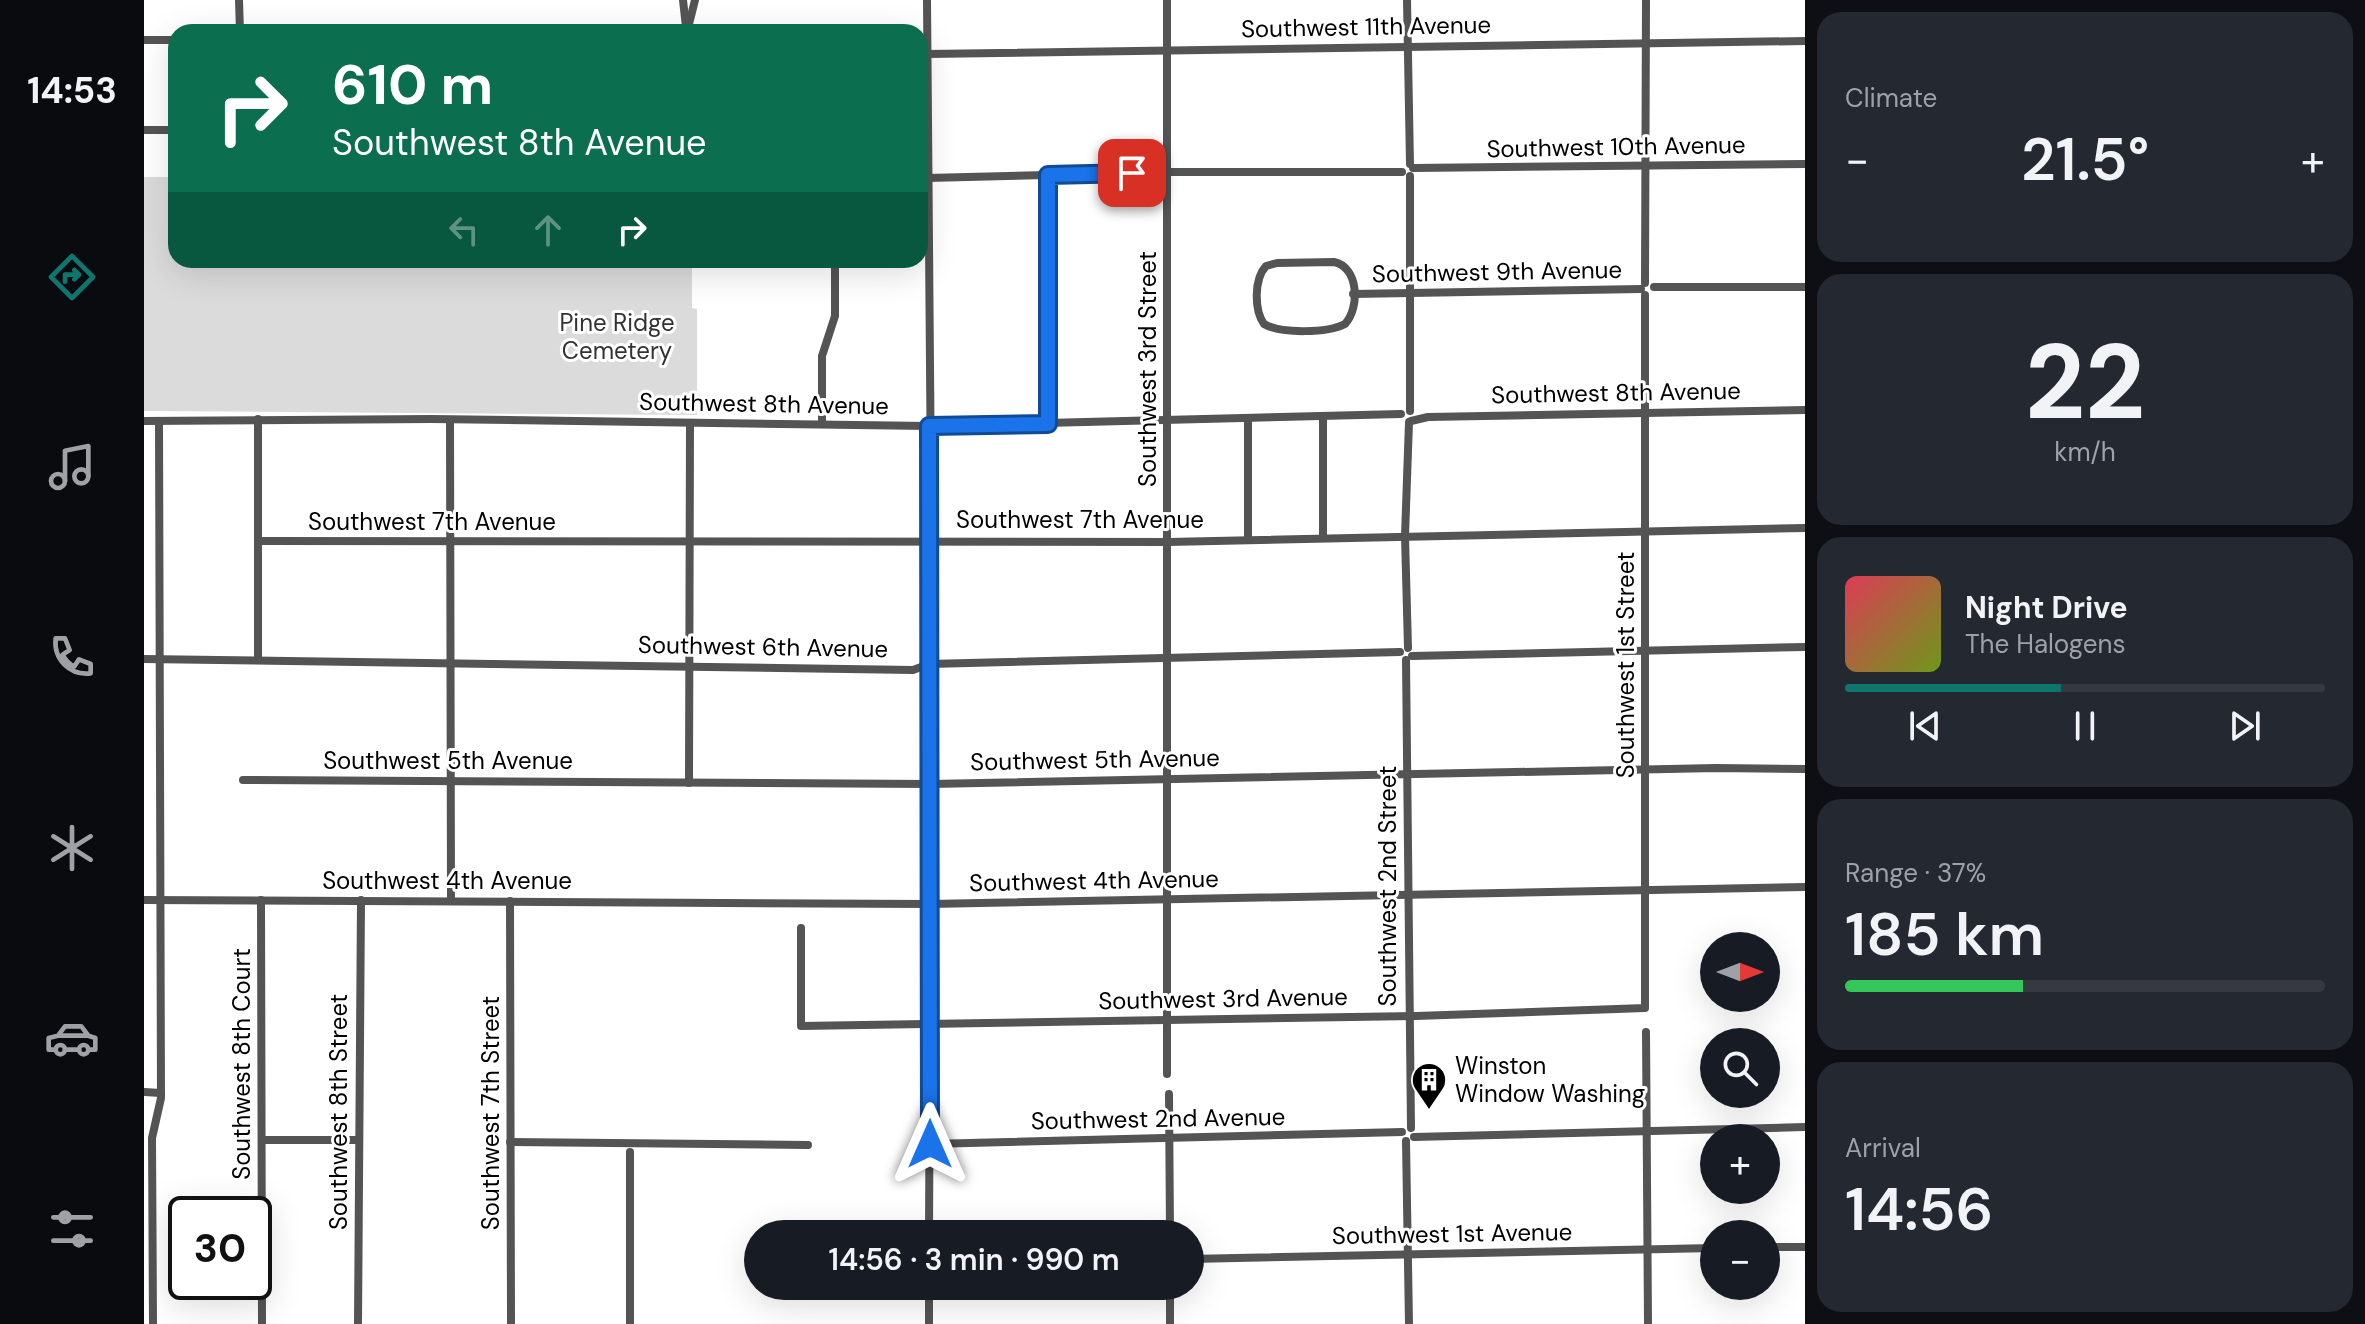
<!DOCTYPE html>
<meta charset="utf-8">
<style>
body{margin:0;font-family:"DM Sans",sans-serif;background:#242831;color:#f1f3f6;height:100vh;display:flex;flex-direction:column;font-size:30px;white-space:nowrap}
*{box-sizing:border-box;margin:0}
p{font-size:26px;color:#9ea1a6}
.icon{flex:none;width:44px;height:44px;fill:none;stroke:currentColor;stroke-width:2;stroke-linecap:round;stroke-linejoin:round}
.map{position:relative;flex:1;overflow:hidden}
.details{display:flex;flex-direction:column;gap:12px;padding:12px;background:#0d0f14;width:560px}
.details>*{flex:none}
.guide{position:absolute;left:24px;top:24px;width:760px;height:244px;border-radius:24px;box-shadow:0 8px 32px #0002;background:#0b6e4f;color:#fff;overflow:hidden}
.needle{width:52px;rotate:90deg}
.fabs{position:absolute;left:1556px;top:932px;display:grid;gap:16px}
.fabs a{display:grid;place-items:center;width:80px;height:80px;border-radius:50%;background:#171b24;box-shadow:0 8px 32px #0002;font-size:40px}
.speed{position:absolute;left:24px;top:1196px;display:flex;gap:16px;font-size:40px;font-weight:700;text-align:center}
.speed>*{display:grid;place-content:center;width:104px;height:104px;border-radius:50%;background:#171b24;box-shadow:0 8px 32px #0002;line-height:1}
.speed .limit{border:4px solid #111;border-radius:12px;background:#fff;color:#111}
.pin{position:absolute;display:grid;place-items:center;width:68px;height:68px;color:#fff;margin:-34px;border-radius:16px;box-shadow:0 4px 12px #0006}
.me{position:absolute;width:88px;margin:-44px;rotate:0deg;stroke-linejoin:round;filter:drop-shadow(0 0 6px #0008)}
.turn{display:flex;align-items:center;gap:28px;height:168px;padding:0 32px;font-size:36px}
.turn .icon{width:104px;height:104px;stroke-width:2.5}
.turn b{display:block;font-size:56px;line-height:68px}
.lanes{display:flex;align-items:center;height:76px;padding:0 32px;background:#0003;justify-content:center;gap:40px;direction:ltr}
.lanes .off{opacity:.35}
.big{font-size:60px;font-weight:600;line-height:1.1}
.details .tile{flex:1;display:flex;flex-direction:column;justify-content:center;gap:12px;min-width:0;padding:0 28px;border-radius:24px;background:#242831}
.details .dial{align-items:center;gap:0}
.dial b{font-size:104px;line-height:1}
.song{display:flex;align-items:center;gap:24px}
.cover{width:96px;height:96px;border-radius:12px;background:linear-gradient(135deg,hsl(350 70% 55%),hsl(80 70% 35%))}
.played{height:8px;border-radius:4px;background:linear-gradient(90deg,#0f766e 45%,#363941 45%)}
.keys{display:flex;justify-content:space-around;direction:ltr}
.heat{display:flex;justify-content:space-between;align-items:center;font-size:44px;direction:ltr}
.charge{height:12px;border-radius:6px;background:linear-gradient(90deg,#34c759 37%,#363941 0)}
.trip{position:absolute;left:600px;top:1220px;width:460px;height:80px;border-radius:40px;background:#171b24;box-shadow:0 8px 32px #0002;font-weight:600;line-height:80px;text-align:center}
main{display:flex;flex:1;min-height:0}
.tabs{display:flex;flex-direction:column;width:144px;justify-content:space-around;align-items:center;background:#090b0e;color:#9ea1a6}
.tabs .icon{width:56px;height:56px}
.tabs .current{color:#0f766e}
.tabs b{font-size:36px;color:#f1f3f6}
.map>svg:first-child{display:block}
</style>
<main>
<nav class="tabs">
<b>14:53</b>
<svg class="icon current" aria-label="directions" viewBox="0 0 24 24"><path d="M12 3l9 9-9 9-9-9zM9 14v-3h6M13 9l2 2-2 2"/></svg>
<svg class="icon" aria-label="music" viewBox="0 0 24 24"><path d="M9 18V5l10-2v13"/><circle cx="6" cy="18" r="3"/><circle cx="16" cy="16" r="3"/></svg>
<svg class="icon" aria-label="phone" viewBox="0 0 24 24"><path d="M5 4h4l2 5-3 2q2 4 5 5l2-3 5 2v4C11 20 4 13 5 4z"/></svg>
<svg class="icon" aria-label="climate" viewBox="0 0 24 24"><path d="M12 3v18M4 7l16 10M4 17L20 7"/></svg>
<svg class="icon" aria-label="car" viewBox="0 0 24 24"><path d="M5 17H2v-5l4-1 3-4h7l3 4 3 1v5h-3M9 17h6M6 11h13"/><circle cx="7" cy="17" r="2"/><circle cx="17" cy="17" r="2"/></svg>
<svg class="icon" aria-label="filters" viewBox="0 0 24 24"><path d="M4 7h16M4 17h16"/><circle cx="9" cy="7" r="2"/><circle cx="15" cy="17" r="2"/></svg>
</nav>
<div class="map">
<svg width="1661" height="1324" viewBox="0 0 1661 1324">
<rect width="100%" height="100%" fill="#fff"/>
<polygon fill="#dbdbdb" points="0,177 32,177 32,260 548,260 548,308 553,309 553,415 0,411"/>
<g fill="none" stroke-linecap="round" stroke-linejoin="round">
<g stroke="#545454" stroke-width="8">
<polyline points="95,0 96,32"/>
<polyline points="539,0 542,27"/>
<polyline points="783,0 788,609 785,1234"/>
<polyline points="1263,0 1266,164"/>
<polyline points="543,32 551,0"/>
<polyline points="0,40 32,40"/>
<polyline points="783,54 1661,41"/>
<polyline points="0,130 32,130"/>
<polyline points="1269,168 1661,164"/>
<polyline points="783,178 1023,172 1258,172"/>
<path d="M 1190,262 C 1215,267 1216,308 1201,324 C 1184,333 1137,334 1120,324 C 1110,310 1110,279 1122,266 L 1133,263 Z"/>
<polyline points="1501,283 1502,0"/>
<polyline points="1510,287 1661,287"/>
<polyline points="1209,294 1497,289"/>
<polyline points="1266,411 1266,176"/>
<polyline points="114,419 114,660"/>
<polyline points="1179,419 1179,537"/>
<polyline points="306,420 307,901"/>
<polyline points="1104,420 1104,539"/>
<polyline points="0,421 288,419 785,426 1257,414"/>
<polyline points="1267,421 1284,417 1661,410"/>
<polyline points="678,424 678,356 691,316 691,260"/>
<polyline points="904,424 904,175"/>
<polyline points="115,541 1024,542 1661,528"/>
<polyline points="1264,648 1261,536 1265,422"/>
<polyline points="1268,656 1661,647"/>
<polyline points="0,659 769,670 785,664 1256,652"/>
<polyline points="1262,660 1267,1128"/>
<polyline points="99,780 787,784 1572,768 1661,769"/>
<polyline points="545,783 546,423"/>
<polyline points="0,900 786,904 1661,887"/>
<polyline points="117,900 118,1324"/>
<polyline points="366,901 367,1324"/>
<polyline points="657,928 657,1026 1272,1016 1501,1008 1501,295"/>
<polyline points="1502,1032 1504,1324"/>
<polyline points="1023,1074 1023,0"/>
<polyline points="0,1092 17,1093"/>
<polyline points="1025,1094 1026,1234"/>
<polyline points="1270,1137 1661,1127"/>
<polyline points="118,1140 215,1140"/>
<polyline points="1262,1141 1265,1324"/>
<polyline points="366,1142 664,1145"/>
<polyline points="786,1144 1258,1132"/>
<polyline points="486,1152 486,1324"/>
<polyline points="1622,1247 1661,1247"/>
<polyline points="1046,1259 1570,1248"/>
<polyline points="1026,1286 1026,1324"/>
<polyline points="9,1324 8,1138 17,1098 15,421"/>
<polyline points="214,1324 217,900"/>
<polyline points="785,1324 785,1286"/>
</g>
</g>
<g fill="none" stroke-linecap="round" stroke-linejoin="round">
<defs>
<polyline id="route" points="786,1144 785,426 904,424 904,175 988,173"/>
</defs>
<use href="#route" stroke="#114b97" stroke-width="20"/>
<use href="#route" stroke="#1a73e8" stroke-width="14"/>
</g>
<defs>
<symbol id="building-pin" viewBox="-11 -11 22 30"><path d="M0 17L-7.5 6A9.5 9.5 0 1 1 7.5 6Z" fill="#000" stroke="#fff"/><path d="M-4-6H4V6H1V3H-1V6H-4ZM-2.5-4.3h1.7v1.8h-1.7ZM.8-4.3h1.7v1.8H.8ZM-2.5-1h1.7V.8h-1.7ZM.8-1h1.7V.8H.8Z" fill="#fff"/></symbol>
</defs>
<g fill-rule="evenodd">
<use href="#building-pin" x="1265" y="1060" width="40" height="54"/>
</g>
<g text-anchor="middle" stroke-width="6" stroke-linejoin="round" paint-order="stroke">
<g font-size="24" fill="#000" stroke="#fff">
<text transform="translate(1222 27) rotate(-1)" y="8">Southwest 11th Avenue</text>
<text transform="translate(1472 147) rotate(-1)" y="8">Southwest 10th Avenue</text>
<text transform="translate(1353 272) rotate(-1)" y="8">Southwest 9th Avenue</text>
<text transform="translate(1004 369) rotate(-90)" y="8">Southwest 3rd Street</text>
<text transform="translate(1472 393) rotate(-1)" y="8">Southwest 8th Avenue</text>
<text transform="translate(620 404) rotate(1)" y="8">Southwest 8th Avenue</text>
<text x="936" y="528">Southwest 7th Avenue</text>
<text x="288" y="530">Southwest 7th Avenue</text>
<text transform="translate(619 647) rotate(1)" y="8">Southwest 6th Avenue</text>
<text transform="translate(1482 665) rotate(-90)" y="8">Southwest 1st Street</text>
<text transform="translate(951 760) rotate(-1)" y="8">Southwest 5th Avenue</text>
<text x="304" y="769">Southwest 5th Avenue</text>
<text x="303" y="889">Southwest 4th Avenue</text>
<text transform="translate(950 881) rotate(-1)" y="8">Southwest 4th Avenue</text>
<text transform="translate(1244 886) rotate(-90)" y="8">Southwest 2nd Street</text>
<text transform="translate(1079 999) rotate(-1)" y="8">Southwest 3rd Avenue</text>
<text transform="translate(98 1064) rotate(-90)" y="8">Southwest 8th Court</text>
<text transform="translate(195 1112) rotate(-90)" y="8">Southwest 8th Street</text>
<text transform="translate(347 1113) rotate(-90)" y="8">Southwest 7th Street</text>
<text transform="translate(1014 1119) rotate(-1)" y="8">Southwest 2nd Avenue</text>
<text transform="translate(1308 1234) rotate(-1)" y="8">Southwest 1st Avenue</text>
</g>
<g font-size="24" fill="#323232" stroke="#fff">
<text x="473" y="331">Pine Ridge<tspan x="473" dy="28">Cemetery</tspan></text>
</g>
<g font-size="24" fill="#000" stroke="#fff" text-anchor="start">
<text x="1311" y="1074">Winston<tspan x="1311" dy="28">Window Washing</tspan></text>
</g>
</g>
</svg>
<div class="fabs">
<a><svg class="needle" viewBox="-14 -14 28 28"><path d="M0-13l5 13h-10z" fill="#e53935"/><path d="M0 13l5-13h-10z" fill="#9ea1a6"/></svg></a>
<a><svg class="icon" aria-label="search" viewBox="0 0 24 24"><circle cx="10" cy="10" r="6"/><path d="M15 15l6 6"/></svg></a>
<a>+</a>
<a>−</a>
</div>
<div class="speed"><div class="limit">30</div></div>
<div class="pin" style="left:988px;top:173px;background:#d93025"><svg class="icon" aria-label="arrive" viewBox="0 0 24 24"><path d="M6 21V4h12l-3 4 3 4H6"/></svg></div>
<svg class="me" style="left:786px;top:1144px" viewBox="-20 -20 40 40"><path d="M0-17L14 15 0 8-14 15z" fill="#1a73e8" stroke="#fff" stroke-width="4"/></svg>
<div class="trip">14:56 · 3 min · 990 m</div>
<div class="guide">
<div class="turn"><svg class="icon" aria-label="right" viewBox="0 0 24 24"><path d="M7 20v-9h11M14 6l5 5-5 5"/></svg><div><b>610 m</b>Southwest 8th Avenue</div></div>
<div class="lanes"><svg class="icon off" aria-label="left" viewBox="0 0 24 24"><path d="M17 20v-9H6M10 6l-5 5 5 5"/></svg><svg class="icon off" aria-label="ahead" viewBox="0 0 24 24"><path d="M12 20V5M6 11l6-6 6 6"/></svg><svg class="icon" aria-label="right" viewBox="0 0 24 24"><path d="M7 20v-9h11M14 6l5 5-5 5"/></svg></div>
</div>
</div>
<section class="details">
<div class="tile"><p>Climate</p>
<div class="heat"><a>−</a><b class="big">21.5°</b><a>+</a></div>
</div>
<div class="tile dial"><b>22</b><p>km/h</p></div>
<div class="tile">
<div class="song"><i class="cover"></i><div><b>Night Drive</b><p>The Halogens</p></div></div>
<div class="played"></div>
<div class="keys"><svg class="icon" aria-label="previous" viewBox="0 0 24 24"><path d="M18 5L8 12l10 7zM5 5v14"/></svg><svg class="icon" aria-label="pause" viewBox="0 0 24 24"><path d="M8 5v14M16 5v14"/></svg><svg class="icon" aria-label="next" viewBox="0 0 24 24"><path d="M6 5l10 7-10 7zM19 5v14"/></svg></div>
</div>
<div class="tile"><p>Range · 37%</p><b class="big">185 km</b><div class="charge"></div></div>
<div class="tile"><p>Arrival</p><b class="big">14:56</b></div>
</section>
</main>
